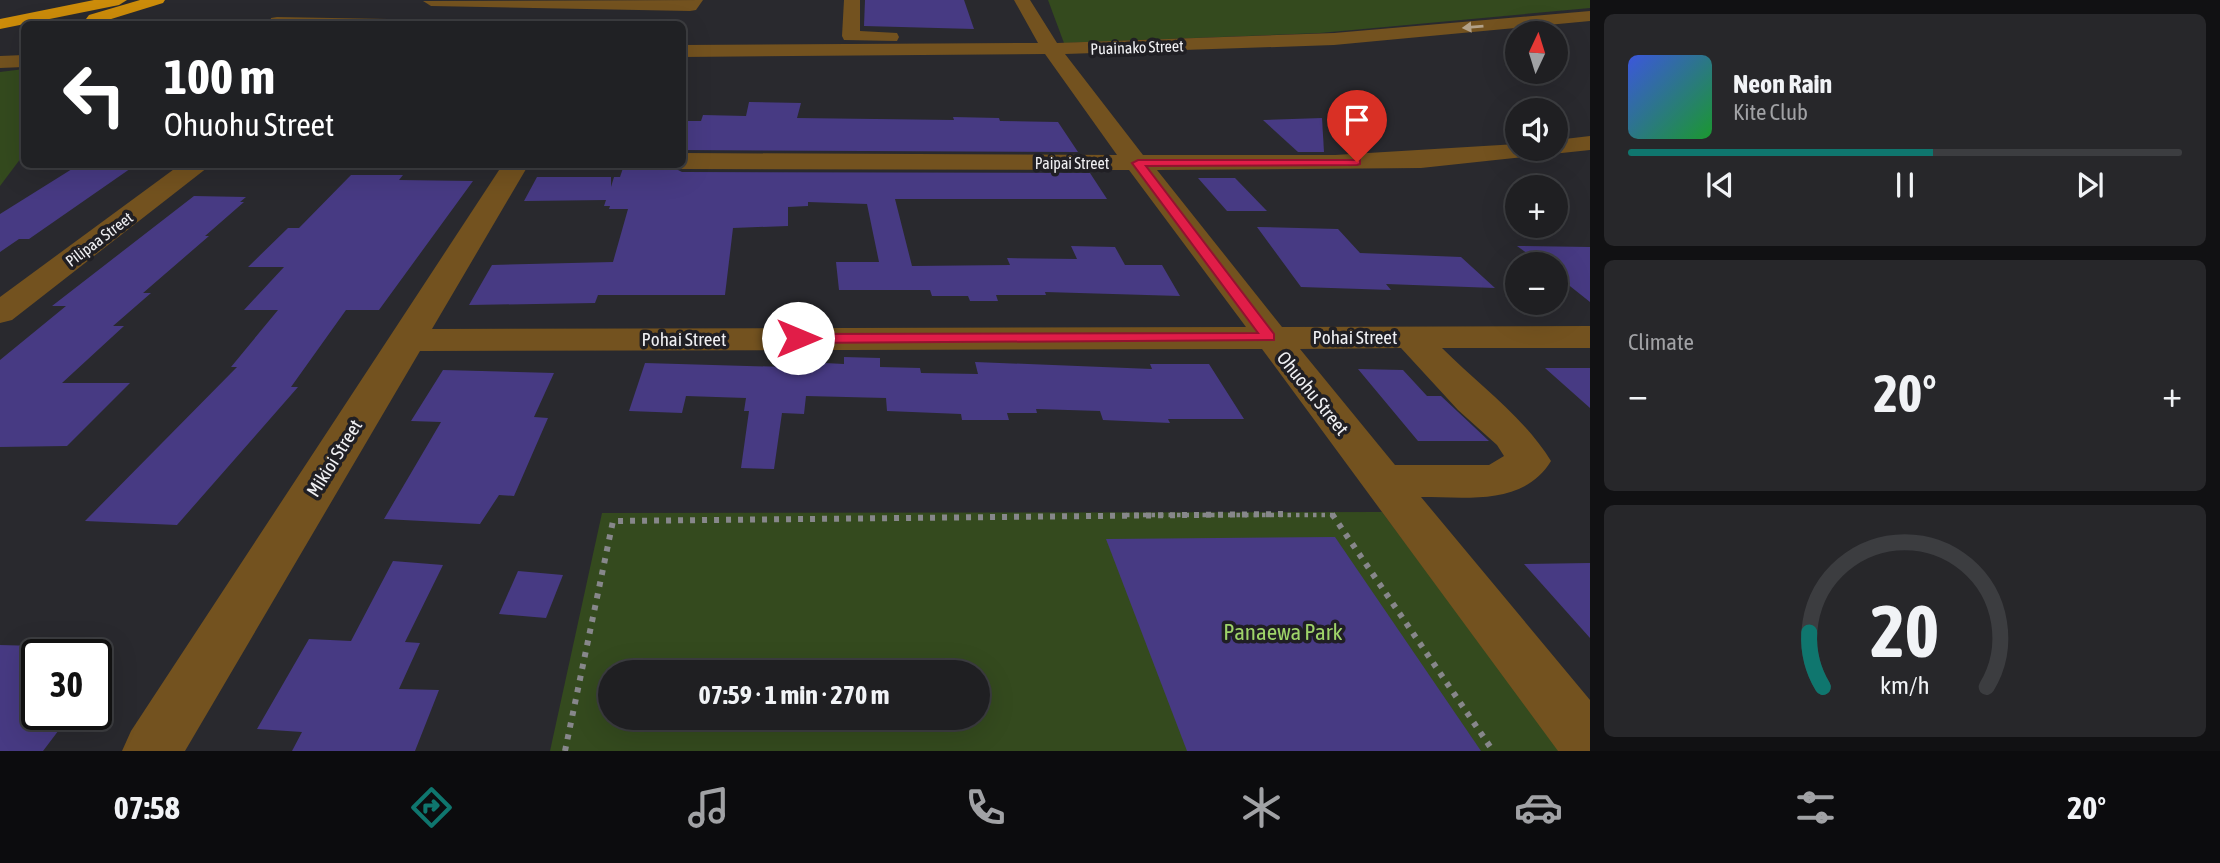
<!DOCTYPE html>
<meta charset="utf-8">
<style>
body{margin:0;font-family:"Asap Condensed",sans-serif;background:#27272a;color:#f1f3f6;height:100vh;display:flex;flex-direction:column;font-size:26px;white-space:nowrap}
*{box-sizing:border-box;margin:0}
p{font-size:23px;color:#a1a2a5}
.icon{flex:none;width:38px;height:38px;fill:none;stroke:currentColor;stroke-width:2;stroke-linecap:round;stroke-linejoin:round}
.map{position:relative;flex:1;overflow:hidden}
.details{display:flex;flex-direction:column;gap:14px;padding:14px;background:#111113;width:630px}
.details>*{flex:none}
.guide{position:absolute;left:21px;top:21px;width:665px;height:147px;border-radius:10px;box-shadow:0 7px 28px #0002,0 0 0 2px #3c3d40;background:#202124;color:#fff;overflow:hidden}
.needle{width:46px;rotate:4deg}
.fabs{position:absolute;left:1505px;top:21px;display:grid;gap:14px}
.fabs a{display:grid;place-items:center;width:63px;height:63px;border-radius:50%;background:#1f1f22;box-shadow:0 7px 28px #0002,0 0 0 2px #3c3d40;font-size:35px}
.speed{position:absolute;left:21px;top:639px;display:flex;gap:14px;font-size:35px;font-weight:700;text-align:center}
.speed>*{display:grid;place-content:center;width:91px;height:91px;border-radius:50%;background:#1f1f22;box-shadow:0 7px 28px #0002,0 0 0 2px #3c3d40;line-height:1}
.speed .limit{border:4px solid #111;border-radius:10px;background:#fff;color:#111}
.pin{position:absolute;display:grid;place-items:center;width:60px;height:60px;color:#fff;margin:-72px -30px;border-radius:50% 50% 50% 0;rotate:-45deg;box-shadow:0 0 7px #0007}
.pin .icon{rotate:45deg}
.me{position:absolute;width:77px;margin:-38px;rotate:90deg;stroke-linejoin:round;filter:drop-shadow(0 0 5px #0008)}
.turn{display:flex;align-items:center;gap:24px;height:147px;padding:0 28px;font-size:32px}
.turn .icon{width:91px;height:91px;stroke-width:2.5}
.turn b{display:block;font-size:49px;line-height:60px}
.big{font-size:52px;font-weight:700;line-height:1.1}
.details .card{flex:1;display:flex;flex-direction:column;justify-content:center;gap:10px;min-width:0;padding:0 24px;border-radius:10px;background:#27272a}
.details .dial{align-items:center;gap:0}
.dial svg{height:182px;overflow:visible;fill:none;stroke:#3c3d40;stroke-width:7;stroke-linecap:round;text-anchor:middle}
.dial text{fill:#f1f3f6;stroke:none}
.song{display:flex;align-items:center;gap:21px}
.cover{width:84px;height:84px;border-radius:10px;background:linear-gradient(135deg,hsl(230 70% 55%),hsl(130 70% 35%))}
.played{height:7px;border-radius:4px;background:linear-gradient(90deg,#0f766e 55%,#3c3d40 55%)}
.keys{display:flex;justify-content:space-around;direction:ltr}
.heat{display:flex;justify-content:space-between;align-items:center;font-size:38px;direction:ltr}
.trip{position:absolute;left:598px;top:660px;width:392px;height:70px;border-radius:35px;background:#1f1f22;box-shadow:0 7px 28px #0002,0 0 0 2px #3c3d40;font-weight:700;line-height:70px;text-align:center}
.dock{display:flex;height:112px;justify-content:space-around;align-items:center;background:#0c0c0e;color:#a1a2a5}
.dock .icon{width:49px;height:49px}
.dock .on{color:#0f766e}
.dock b{font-size:32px;color:#f1f3f6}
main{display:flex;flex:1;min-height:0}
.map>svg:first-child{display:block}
</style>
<main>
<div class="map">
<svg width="1590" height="751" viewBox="0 0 1590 751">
<rect width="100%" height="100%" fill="#29292e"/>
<g fill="#344a1e" fill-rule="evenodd">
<polygon points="1048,0 1590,0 1590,8 1320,33 1064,43"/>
<polygon points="24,69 24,154 0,186 0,72"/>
<path d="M 1382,512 L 1562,751 L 550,751 L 602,513 ZM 611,672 L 978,672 L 978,718 L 611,718 Z"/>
</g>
<g fill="#473a83">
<polygon points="865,0 964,0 974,29 864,26"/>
<polygon points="749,102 801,103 797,118 954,120 953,117 999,118 1000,121 1058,122 1078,152 682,150 682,121 701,121 703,115 746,116"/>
<polygon points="1322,118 1324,152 1298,152 1263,120"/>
<polygon points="80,164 137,164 29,239 19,239 0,252 0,214"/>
<polygon points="623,168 674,168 682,172 1090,173 1107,199 895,199 912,266 1010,265 1007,258 1077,259 1071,246 1115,247 1125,265 1162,265 1180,296 1045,292 1046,295 996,295 998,301 970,301 968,296 932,296 930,290 839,290 836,262 879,262 867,204 808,202 808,206 788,207 788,226 733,228 725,295 598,295 595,303 469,305 492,265 613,262 628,209 609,209 610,206 604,206 606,200 524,201 537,177 611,177 611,187 614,177 620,177"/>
<polygon points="351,175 403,175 399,180 473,181 379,310 346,310 291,387 298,387 177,525 85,521 237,367 231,367 278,310 244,310 284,267 248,267 288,228 299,228"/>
<polygon points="1198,178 1235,178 1267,211 1227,211"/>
<polygon points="194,196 246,197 240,202 244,202 205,236 209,236 143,293 151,293 113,326 124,326 62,383 130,383 67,446 0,447 0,360 66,306 52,306"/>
<polygon points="1257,227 1338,229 1360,253 1461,257 1495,288 1386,284 1391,290 1301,287"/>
<polygon points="1517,246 1590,247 1590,302 1556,275 1556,264 1542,264"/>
<polygon points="844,357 880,358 880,367 920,368 921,373 978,374 975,362 1152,369 1150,364 1209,364 1244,419 1168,419 1170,423 1103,420 1100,411 1036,409 1037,413 1007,413 1009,420 962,420 961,414 887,411 886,398 806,396 804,414 782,413 774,469 741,468 749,411 744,411 746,398 686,396 682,413 629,411 645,363 785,367 786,361 844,364"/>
<polygon points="1545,368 1590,368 1590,408"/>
<polygon points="1358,369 1403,370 1427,396 1441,396 1489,441 1418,441"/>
<polygon points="443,370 554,373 534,417 548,418 514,496 499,495 480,524 384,519 441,422 411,421"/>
<polygon points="1335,537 1481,751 1187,751 1106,539"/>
<polygon points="393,561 443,565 405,642 420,643 399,689 439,690 415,751 292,751 302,732 257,729 309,639 351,641"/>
<polygon points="1590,563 1590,638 1524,564"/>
<polygon points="518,571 563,575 546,618 499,614"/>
<polygon points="0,645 37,646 37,714 71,714 43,751 0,751"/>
</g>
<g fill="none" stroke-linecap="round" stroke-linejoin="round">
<polyline stroke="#87878b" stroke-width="4.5" stroke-dasharray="3.5 5" stroke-linecap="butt" points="1126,515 1334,515"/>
<g stroke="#87878b" stroke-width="6" stroke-dasharray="5 7" stroke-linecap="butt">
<polyline points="1332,514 1493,751"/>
<polyline points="565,751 613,521 1283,514"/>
</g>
<g fill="#73521f" fill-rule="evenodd">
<polygon points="703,0 696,10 690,11 431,6 423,1"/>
<polygon points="844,0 860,0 860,31 897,33 899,37 897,41 844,40 842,36"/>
<path d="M 1014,0 L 1030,0 L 1057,43 L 1334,33 L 1590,11 L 1590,21 L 1334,45 L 1065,54 L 1143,155 L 1335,155 L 1517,144 L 1517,149 L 1556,149 L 1556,140 L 1590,136 L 1590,150 L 1421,168 L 1157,170 L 1282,327 L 1590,326 L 1590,348 L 1442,348 C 1479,385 1523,416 1551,461 C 1524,506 1466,497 1421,497 L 1590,700 L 1590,751 L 1558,751 L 1262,349 L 420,351 L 185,751 L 122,751 L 131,731 L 503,164 L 529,164 L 432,329 L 1246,327 L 1129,170 L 682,169 L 671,164 L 682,164 L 682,153 L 1117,155 L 1045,54 L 682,57 L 682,45 L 1038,43 ZM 1401,348 L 1458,410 L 1497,445 L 1504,456 L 1489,465 L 1395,465 L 1300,349 Z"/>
<polygon points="277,17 388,19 397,24 270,24 271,18"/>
<polygon points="24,55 24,67 0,68 0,56"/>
<polygon points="181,164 212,164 12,320 0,323 0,297"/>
</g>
<g fill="#cc8c0a" fill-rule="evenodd">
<polygon points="94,0 127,0 119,5 0,29 0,19"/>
<polygon points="140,0 165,0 163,3 95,24 86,19 89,15"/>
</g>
</g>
<defs><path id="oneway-solid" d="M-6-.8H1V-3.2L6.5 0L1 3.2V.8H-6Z" transform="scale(1.75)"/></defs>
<use fill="#b2a189" href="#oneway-solid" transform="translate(1473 27) rotate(175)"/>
<polygon fill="#e11d48" stroke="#92132f" stroke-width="2" points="1138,160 1360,160 1360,164 1357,165 1146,166 1274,334 1274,340 798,343 790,338 798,334 1258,333 1132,163"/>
<g text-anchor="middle" stroke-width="7" stroke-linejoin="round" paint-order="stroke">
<g font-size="16" fill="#f0f0f3" stroke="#201f24">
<text transform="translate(1137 47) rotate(-2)" y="6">Puainako Street</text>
<text x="1072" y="169">Paipai Street</text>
<text transform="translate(99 239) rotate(-37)" y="6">Pilipaa Street</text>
</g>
<g font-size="19" fill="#f0f0f3" stroke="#201f24">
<text x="1355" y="344">Pohai Street</text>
<text x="684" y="346">Pohai Street</text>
<text transform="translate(1313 393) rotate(51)" y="7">Ohuohu Street</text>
<text transform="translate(334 458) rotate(-58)" y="7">Mikioi Street</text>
</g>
<g font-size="23" fill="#9ed369" stroke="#201f24">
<text x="1283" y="640">Panaewa Park</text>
</g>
</g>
</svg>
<div class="fabs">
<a><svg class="needle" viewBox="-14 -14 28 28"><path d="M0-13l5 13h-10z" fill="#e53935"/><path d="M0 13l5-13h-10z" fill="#a1a2a5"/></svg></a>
<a><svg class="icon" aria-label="sound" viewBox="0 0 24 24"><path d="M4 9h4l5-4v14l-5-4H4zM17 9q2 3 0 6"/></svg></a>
<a>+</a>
<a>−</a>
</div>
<div class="speed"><div class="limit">30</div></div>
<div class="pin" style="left:1357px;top:162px;background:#d93025"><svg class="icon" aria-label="arrive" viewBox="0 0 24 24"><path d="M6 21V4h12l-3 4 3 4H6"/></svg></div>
<svg class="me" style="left:798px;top:338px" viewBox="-20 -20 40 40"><circle r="19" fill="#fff"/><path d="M0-13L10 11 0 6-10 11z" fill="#e11d48"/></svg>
<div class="trip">07:59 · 1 min · 270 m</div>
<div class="guide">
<div class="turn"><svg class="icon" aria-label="left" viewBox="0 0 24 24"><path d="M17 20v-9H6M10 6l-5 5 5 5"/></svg><div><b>100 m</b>Ohuohu Street</div></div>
</div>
</div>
<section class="details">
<div class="card">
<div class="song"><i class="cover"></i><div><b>Neon Rain</b><p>Kite Club</p></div></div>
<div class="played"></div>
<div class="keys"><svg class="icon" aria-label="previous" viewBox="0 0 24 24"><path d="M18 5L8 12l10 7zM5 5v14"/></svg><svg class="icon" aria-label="pause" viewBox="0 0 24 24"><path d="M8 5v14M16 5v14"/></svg><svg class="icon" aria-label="next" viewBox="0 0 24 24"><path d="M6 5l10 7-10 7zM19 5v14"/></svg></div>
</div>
<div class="card"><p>Climate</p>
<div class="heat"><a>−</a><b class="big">20°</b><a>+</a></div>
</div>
<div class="card dial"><svg viewBox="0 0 100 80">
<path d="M14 69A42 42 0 1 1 86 69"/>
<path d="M14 69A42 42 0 0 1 8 45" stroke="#0f766e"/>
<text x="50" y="56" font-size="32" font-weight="700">20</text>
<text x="50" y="72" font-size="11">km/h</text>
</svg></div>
</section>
</main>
<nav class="dock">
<b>07:58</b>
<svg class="icon on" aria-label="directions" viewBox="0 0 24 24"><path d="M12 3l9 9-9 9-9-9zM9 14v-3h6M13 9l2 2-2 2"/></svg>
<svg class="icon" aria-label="music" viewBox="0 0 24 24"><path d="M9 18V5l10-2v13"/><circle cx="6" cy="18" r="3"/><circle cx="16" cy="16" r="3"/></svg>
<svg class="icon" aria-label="phone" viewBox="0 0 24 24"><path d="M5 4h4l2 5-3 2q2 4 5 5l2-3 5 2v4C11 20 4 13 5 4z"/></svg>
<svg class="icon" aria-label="climate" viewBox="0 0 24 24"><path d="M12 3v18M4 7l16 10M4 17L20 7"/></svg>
<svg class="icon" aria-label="car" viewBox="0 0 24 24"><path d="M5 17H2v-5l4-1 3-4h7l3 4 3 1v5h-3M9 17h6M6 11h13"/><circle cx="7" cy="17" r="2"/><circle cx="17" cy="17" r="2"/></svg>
<svg class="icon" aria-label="filters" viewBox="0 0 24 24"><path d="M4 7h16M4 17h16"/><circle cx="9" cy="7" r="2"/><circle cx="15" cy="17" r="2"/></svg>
<b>20°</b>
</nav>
